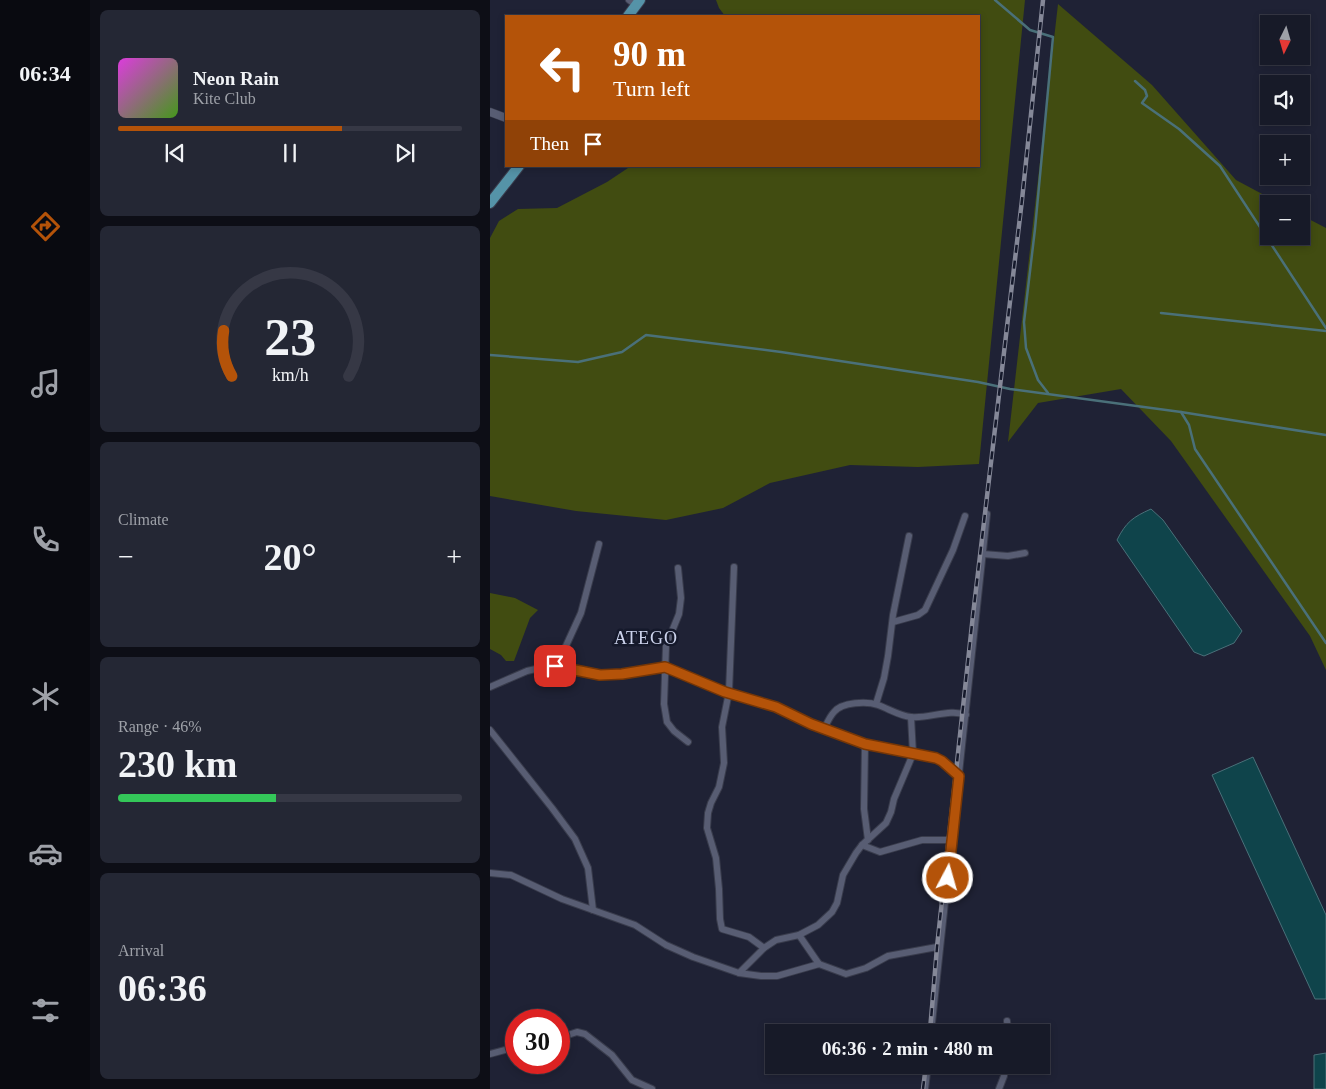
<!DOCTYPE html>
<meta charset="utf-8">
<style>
body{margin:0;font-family:Georgia,serif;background:#242734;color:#f1f3f6;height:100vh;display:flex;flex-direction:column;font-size:19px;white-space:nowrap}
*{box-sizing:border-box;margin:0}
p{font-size:16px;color:#9ea1a8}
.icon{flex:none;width:28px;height:28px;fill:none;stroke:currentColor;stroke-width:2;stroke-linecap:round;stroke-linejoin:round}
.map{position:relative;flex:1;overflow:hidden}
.details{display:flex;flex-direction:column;gap:10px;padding:10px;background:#0d0e16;width:400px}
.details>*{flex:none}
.hud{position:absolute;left:15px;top:15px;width:475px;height:152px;border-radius:0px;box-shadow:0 2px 8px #0003,0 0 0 1px #363845;background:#b45309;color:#fff;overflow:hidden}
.needle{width:32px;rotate:185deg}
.fabs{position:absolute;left:770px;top:15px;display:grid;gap:10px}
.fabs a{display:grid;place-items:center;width:50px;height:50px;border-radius:0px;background:#171a28;box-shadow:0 2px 8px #0003,0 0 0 1px #363845;font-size:25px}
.speed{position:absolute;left:15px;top:1009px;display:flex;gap:10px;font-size:25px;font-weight:700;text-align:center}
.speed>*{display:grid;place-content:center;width:65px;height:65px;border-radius:50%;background:#171a28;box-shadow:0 2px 8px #0003,0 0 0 1px #363845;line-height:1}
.speed .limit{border:8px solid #d22;background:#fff;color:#111}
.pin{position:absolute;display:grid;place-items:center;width:42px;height:42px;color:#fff;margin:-21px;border-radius:10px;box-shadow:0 2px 8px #0006}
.me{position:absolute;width:55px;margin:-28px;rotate:6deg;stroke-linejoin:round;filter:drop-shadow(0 0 4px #0008)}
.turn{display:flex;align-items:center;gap:18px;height:105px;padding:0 25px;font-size:22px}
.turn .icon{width:65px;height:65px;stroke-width:2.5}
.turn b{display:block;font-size:35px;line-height:42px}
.then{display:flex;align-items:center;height:48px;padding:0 25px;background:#0003;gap:10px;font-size:19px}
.big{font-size:38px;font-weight:800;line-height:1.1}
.details .tile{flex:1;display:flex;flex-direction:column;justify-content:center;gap:8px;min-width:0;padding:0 18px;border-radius:8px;background:#242734}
.details .dial{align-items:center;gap:0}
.dial svg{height:130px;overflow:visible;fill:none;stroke:#363845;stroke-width:7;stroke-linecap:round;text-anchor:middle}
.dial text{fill:#f1f3f6;stroke:none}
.song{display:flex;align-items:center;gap:15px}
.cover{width:60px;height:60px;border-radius:8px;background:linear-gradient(135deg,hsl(300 70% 55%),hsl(100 70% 35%))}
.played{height:5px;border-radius:2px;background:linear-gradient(90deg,#b45309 65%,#363845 65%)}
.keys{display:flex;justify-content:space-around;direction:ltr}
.heat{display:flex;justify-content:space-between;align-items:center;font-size:28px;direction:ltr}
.charge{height:8px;border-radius:4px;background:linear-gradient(90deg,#34c759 46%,#363845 0)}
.trip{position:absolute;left:275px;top:1024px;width:285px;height:50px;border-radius:0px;background:#171a28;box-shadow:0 2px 8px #0003,0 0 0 1px #363845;font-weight:800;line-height:50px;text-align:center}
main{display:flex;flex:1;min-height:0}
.dock{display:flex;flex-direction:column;width:90px;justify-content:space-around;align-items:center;background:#090a10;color:#9ea1a8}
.dock .icon{width:35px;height:35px}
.dock .selected{color:#b45309}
.dock b{font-size:22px;color:#f1f3f6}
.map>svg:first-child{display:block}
</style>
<main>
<nav class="dock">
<b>06:34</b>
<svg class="icon selected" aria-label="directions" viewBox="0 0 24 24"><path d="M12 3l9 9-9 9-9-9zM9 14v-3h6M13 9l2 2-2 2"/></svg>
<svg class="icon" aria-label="music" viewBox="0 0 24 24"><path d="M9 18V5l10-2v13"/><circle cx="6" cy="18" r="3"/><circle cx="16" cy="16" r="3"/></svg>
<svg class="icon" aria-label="phone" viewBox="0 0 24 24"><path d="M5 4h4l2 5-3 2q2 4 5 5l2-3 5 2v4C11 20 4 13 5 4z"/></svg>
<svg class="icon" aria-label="climate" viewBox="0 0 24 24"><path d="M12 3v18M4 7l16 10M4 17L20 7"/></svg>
<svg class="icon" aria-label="car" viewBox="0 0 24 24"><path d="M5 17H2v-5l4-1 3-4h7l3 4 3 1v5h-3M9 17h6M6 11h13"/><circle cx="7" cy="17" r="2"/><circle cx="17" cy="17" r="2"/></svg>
<svg class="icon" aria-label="filters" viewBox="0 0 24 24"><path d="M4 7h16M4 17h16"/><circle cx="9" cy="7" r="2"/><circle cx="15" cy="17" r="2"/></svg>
</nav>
<section class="details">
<div class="tile">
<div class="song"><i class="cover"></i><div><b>Neon Rain</b><p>Kite Club</p></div></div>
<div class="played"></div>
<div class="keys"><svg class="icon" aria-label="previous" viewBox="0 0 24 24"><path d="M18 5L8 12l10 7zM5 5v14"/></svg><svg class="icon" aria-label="pause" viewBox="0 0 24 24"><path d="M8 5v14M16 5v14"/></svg><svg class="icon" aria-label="next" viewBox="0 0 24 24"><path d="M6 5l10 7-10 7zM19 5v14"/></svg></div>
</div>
<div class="tile dial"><svg viewBox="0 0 100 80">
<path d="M14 69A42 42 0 1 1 86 69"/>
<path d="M14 69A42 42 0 0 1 9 41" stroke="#b45309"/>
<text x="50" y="56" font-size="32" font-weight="700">23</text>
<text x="50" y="72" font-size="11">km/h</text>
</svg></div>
<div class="tile"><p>Climate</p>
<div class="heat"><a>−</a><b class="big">20°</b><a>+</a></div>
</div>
<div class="tile"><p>Range · 46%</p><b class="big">230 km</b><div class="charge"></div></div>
<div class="tile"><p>Arrival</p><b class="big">06:36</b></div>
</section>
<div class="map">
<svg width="836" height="1089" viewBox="0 0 836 1089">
<rect width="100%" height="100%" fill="#1f2235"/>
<g fill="#414c11">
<polygon points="226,0 535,0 489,464 428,467 360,465 280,483 233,508 176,520 86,511 0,496 0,238 9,221 28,209 67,208 117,182 141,166 489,166 489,16 235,16 229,8"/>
<polygon points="568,4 662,85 746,180 791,204 779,204 779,236 811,236 811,215 836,228 836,670 820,636 681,441 631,389 548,403 518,442"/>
<polygon points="0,593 25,598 48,610 40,618 24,661 16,661 11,655 0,649"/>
</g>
<g fill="#0f444b" stroke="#4a7079">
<path d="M 661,509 L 673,520 L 752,631 L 744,643 L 714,656 L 704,652 L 627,540 C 636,522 643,517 661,509 Z"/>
<polygon points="763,757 836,915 836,999 825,999 722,775"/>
<polygon points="836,1053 836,1089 824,1089 824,1055"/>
</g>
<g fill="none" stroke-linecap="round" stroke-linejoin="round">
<g stroke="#4a7079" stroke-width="2.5">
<polyline points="505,0 540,30 563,37 545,229 534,322 536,348 548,380 558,393"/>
<polyline points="645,81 655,90 657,96 652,103 689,129 730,166 836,328"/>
<polyline points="671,313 836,331"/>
<polyline points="0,355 88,362 132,352 156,335 291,352 488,382 520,389 691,412 699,425 705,449 836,643"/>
<polyline points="691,412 836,435"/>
</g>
<defs>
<g id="minor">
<polyline points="139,0 146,5"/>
<polyline points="493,554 518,556 535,553"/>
<polyline points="244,567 239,692 232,727 234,763 229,787 221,803 218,813 217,828 226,858 229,889 230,919 232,929 259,937 274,948"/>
<polyline points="188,568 191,598 189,614 176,646 174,704 177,722 184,731 198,742"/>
<polyline points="403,622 428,615 435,610 463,550 475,516"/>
<polyline points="65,666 75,648 91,613 109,544"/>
<polyline points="0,687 37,671 50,668 65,666 110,675 132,674 175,667 235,691 286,707 321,724 375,744 374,809 378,840"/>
<polyline points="386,704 394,678 398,656 403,615 419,536"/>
<path d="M 334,729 C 337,723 340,716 344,712 C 352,702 377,701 388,705 C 399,709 410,716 421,717 C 439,719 460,708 476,715"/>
<polyline points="0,730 62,808 85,839 98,868 103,910"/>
<polyline points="375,744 446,758 452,761 469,776"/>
<polyline points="372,845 390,852 432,840 462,840"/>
<polyline points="0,873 21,875 72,899 145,925 176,945 203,957 249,973 271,976 287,976 329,964 356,974 376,968 398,956 447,947 450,948"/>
<polyline points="309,935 329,964"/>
<polyline points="249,973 274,948 286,940 309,935 328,925 342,912 347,903 353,875 366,853 372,845 396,823 401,812 404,799 423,754 421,717"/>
<polyline points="517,1021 518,1032"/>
<polyline points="441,1032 497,514"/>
<polyline points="69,1038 87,1032 95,1034 122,1055 142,1080 162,1089"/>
<polyline points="0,1054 26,1047"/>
<polyline points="435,1089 438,1065"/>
<polyline points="509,1089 514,1076 515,1065"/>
</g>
<polyline id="tertiary" points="0,112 16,118"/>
<g id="primary">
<polyline points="138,16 150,0"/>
<polyline points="0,203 29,166"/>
</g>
</defs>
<use href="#minor" stroke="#393c4c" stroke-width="8"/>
<use href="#tertiary" stroke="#393c4c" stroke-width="9"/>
<use href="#primary" stroke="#393c4c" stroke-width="12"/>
<use href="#minor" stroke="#585d73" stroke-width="6"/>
<use href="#tertiary" stroke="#585d73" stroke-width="8"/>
<use href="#primary" stroke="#5593a8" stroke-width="10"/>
<defs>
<g id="rail">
<polyline points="440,1032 447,947 483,615 532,200 553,0"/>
<polyline points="433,1089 436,1065"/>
</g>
</defs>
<use href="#rail" stroke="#858898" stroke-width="4.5"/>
<use href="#rail" stroke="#15192b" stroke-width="2.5" stroke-dasharray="8" stroke-linecap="butt"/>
</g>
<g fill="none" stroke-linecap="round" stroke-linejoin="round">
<defs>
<polyline id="route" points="65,666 110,675 132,674 175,667 235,692 286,707 321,724 375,744 446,758 452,761 469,776 458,878"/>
</defs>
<use href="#route" stroke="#753606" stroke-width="12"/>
<use href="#route" stroke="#b45309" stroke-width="9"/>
</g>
<g text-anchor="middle" stroke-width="5" stroke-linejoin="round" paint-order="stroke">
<g font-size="18" letter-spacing="1" fill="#ccd3ec" stroke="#15192b">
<text x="156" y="644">ATEGO</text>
</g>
</g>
</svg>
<div class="fabs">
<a><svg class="needle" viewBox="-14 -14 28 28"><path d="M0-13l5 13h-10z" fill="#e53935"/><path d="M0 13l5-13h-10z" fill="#9ea1a8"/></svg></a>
<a><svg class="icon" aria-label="sound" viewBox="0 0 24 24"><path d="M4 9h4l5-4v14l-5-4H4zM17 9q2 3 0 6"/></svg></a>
<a>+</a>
<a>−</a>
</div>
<div class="speed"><div class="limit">30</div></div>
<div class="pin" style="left:65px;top:666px;background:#d93025"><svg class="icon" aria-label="arrive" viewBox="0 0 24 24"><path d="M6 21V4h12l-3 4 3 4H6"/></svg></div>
<svg class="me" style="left:458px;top:878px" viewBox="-20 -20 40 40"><circle r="17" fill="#b45309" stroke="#fff" stroke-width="3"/><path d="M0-11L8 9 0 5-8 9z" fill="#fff"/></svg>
<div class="trip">06:36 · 2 min · 480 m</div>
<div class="hud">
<div class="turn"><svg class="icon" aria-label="left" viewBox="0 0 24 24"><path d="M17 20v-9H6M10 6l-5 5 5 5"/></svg><div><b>90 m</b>Turn left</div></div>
<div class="then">Then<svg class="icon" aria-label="arrive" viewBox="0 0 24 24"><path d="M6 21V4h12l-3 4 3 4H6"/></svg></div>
</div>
</div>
</main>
